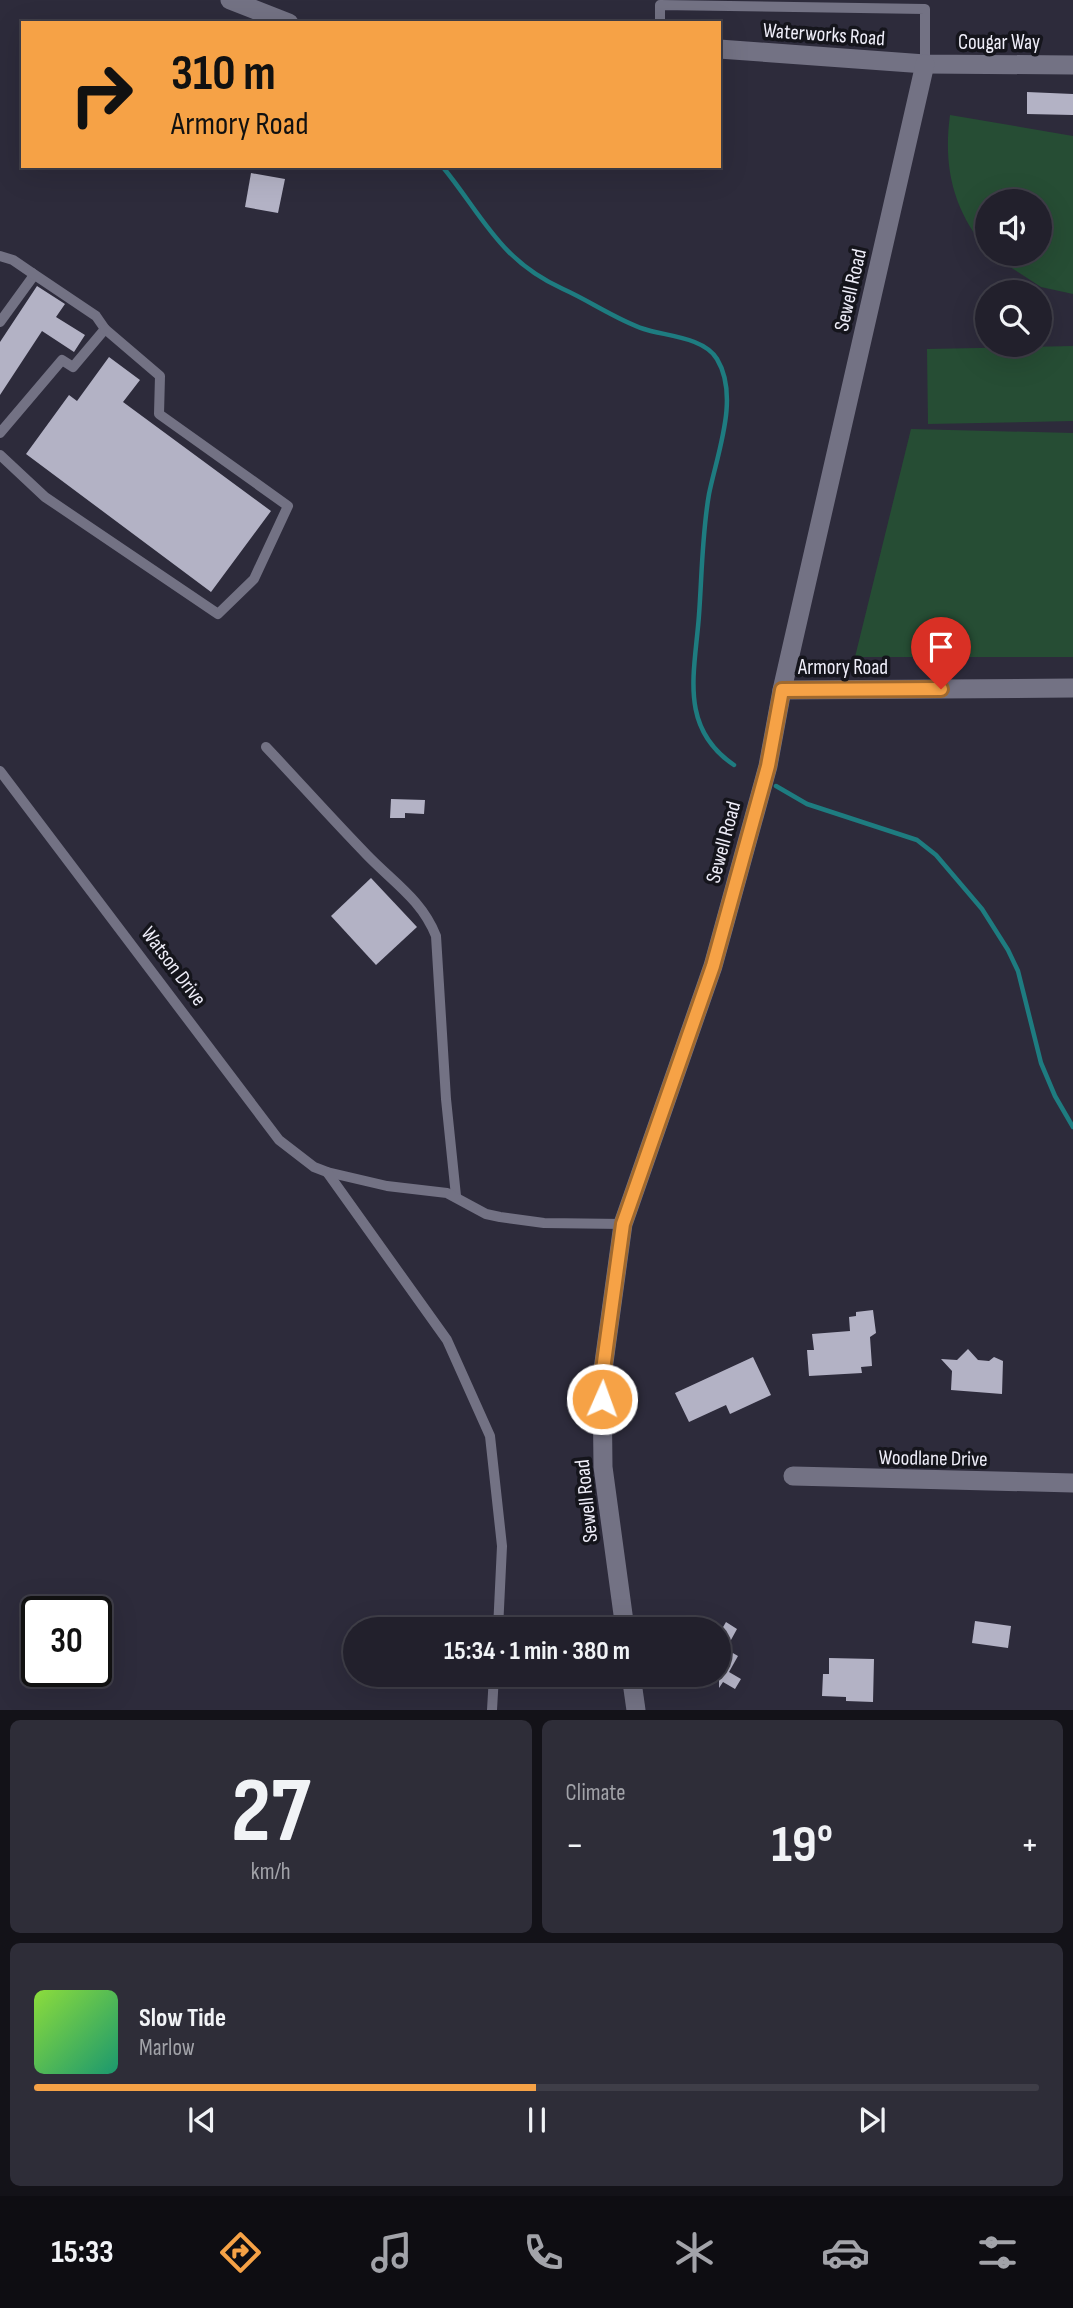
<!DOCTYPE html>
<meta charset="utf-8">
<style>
body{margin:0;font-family:"Sofia Sans Condensed",sans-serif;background:#2e2d38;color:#f1f3f6;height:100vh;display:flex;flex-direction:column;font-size:26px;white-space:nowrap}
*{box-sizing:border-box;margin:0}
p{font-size:23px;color:#a2a3a9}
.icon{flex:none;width:38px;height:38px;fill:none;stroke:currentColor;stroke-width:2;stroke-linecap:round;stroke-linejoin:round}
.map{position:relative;height:1710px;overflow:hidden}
.drawer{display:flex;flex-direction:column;gap:10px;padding:10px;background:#131218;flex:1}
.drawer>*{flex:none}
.top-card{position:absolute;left:21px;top:21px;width:700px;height:147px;border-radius:0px;box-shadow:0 7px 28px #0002,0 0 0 2px #3f3e48;background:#f6a246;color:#111;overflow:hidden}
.tools{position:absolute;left:975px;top:189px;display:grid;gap:14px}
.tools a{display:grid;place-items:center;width:77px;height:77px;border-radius:50%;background:#22202c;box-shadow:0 7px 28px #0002,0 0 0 2px #3f3e48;font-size:35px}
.speed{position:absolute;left:21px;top:1596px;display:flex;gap:14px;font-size:35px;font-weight:700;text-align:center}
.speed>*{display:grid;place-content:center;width:91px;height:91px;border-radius:50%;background:#22202c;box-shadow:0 7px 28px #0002,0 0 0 2px #3f3e48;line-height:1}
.speed .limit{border:4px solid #111;border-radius:10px;background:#fff;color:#111}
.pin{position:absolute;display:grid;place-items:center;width:60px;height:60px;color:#fff;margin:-72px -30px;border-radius:50% 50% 50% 0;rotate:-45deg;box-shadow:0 0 7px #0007}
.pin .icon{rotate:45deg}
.me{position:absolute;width:77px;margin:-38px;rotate:2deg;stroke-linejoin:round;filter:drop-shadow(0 0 5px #0008)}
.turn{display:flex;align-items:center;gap:24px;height:147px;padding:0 35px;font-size:32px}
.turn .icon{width:91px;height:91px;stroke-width:2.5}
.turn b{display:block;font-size:49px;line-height:60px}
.big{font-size:52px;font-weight:700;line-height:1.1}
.drawer .card{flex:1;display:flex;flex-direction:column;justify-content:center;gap:10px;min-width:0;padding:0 24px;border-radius:10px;background:#2e2d38}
.drawer .dial{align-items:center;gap:0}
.dial b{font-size:91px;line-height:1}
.song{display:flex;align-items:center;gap:21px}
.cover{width:84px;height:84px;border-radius:10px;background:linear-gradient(135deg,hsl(90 70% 55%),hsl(160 70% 35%))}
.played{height:7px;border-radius:4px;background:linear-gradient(90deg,#f6a246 50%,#3f3e48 50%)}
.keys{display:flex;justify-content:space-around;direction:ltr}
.heat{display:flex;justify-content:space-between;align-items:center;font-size:38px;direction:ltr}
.drawer .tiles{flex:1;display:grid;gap:10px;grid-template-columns:1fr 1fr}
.card:last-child{grid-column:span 2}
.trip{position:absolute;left:343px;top:1617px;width:388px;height:70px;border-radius:35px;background:#22202c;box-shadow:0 7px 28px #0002,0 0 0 2px #3f3e48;font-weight:700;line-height:70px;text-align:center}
.tabs{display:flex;height:112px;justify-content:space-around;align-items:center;background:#0e0d12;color:#a2a3a9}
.tabs .icon{width:49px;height:49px}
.tabs .selected{color:#f6a246}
.tabs b{font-size:32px;color:#f1f3f6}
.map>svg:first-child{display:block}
</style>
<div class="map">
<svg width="1073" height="1710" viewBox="0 0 1073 1710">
<rect width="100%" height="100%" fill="#2d2b3b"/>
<g fill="#264d34">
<path d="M 950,115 L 1073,136 L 1073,294 L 1041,287 L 990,254 L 1040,254 L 1040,201 L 987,201 L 987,250 C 953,210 943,167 950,115 Z"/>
<polygon points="1073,346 1073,421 928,424 927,349"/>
<polygon points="911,429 1073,433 1073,657 855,657"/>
</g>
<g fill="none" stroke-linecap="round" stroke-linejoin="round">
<g stroke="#1e7c80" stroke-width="4.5">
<path d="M 442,166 C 483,216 499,260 563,289 C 590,301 617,320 644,329 C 665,336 704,337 717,359 C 740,397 717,454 709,494 C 702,534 702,574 699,615 C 695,672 678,727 734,765"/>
<polyline points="776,786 807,804 917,840 936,855 982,909 1008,950 1018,971 1041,1063 1055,1096 1073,1127"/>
</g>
</g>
<g fill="#b3b2c5">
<polygon points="1027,92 1073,94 1073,115 1027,114"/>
<polygon points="251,173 285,179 278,213 245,207"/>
<polygon points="37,286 65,304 56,317 85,335 74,352 42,331 0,395 0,342"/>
<polygon points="109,357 140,380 123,402 271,511 211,592 26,454 69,395 77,401"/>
<polygon points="391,799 425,800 424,814 405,813 405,818 390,818"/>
<polygon points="371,878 417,927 376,965 331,916"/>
<polygon points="873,1310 876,1333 870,1337 872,1366 861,1367 862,1373 809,1376 807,1350 814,1350 812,1334 850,1331 849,1317 856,1316 856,1312"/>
<polygon points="968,1349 978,1360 989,1361 994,1357 1003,1361 1002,1394 951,1390 952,1371 941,1359 957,1360"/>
<polygon points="753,1357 771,1395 730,1414 726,1405 689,1422 675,1393"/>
<polygon points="975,1621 1011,1626 1008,1648 972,1643"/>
<polygon points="726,1622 737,1629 726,1649 738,1656 729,1672 741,1679 735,1689 723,1682 719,1688 719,1634"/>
<polygon points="829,1658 874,1659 873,1702 846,1701 846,1697 822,1696 823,1674 829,1674"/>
</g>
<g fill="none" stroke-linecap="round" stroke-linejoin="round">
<g stroke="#737284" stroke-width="10">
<polyline points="660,23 660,5 925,9 925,64"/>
<polyline points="0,256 13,260 32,273 32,278 0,322"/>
<polyline points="0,433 62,360 73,367 105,329 96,316 32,273"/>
<polyline points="0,455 45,497 218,614 254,579 288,506 159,414 160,376 105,329"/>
<path d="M 266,747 C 300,783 332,819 367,855 C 393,882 422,900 436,936 L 446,1099 L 456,1196"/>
<polyline points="0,771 279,1140 314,1167 327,1172 387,1186 447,1193 486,1214 500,1217 544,1223 623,1224"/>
<polyline points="327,1172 447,1340 490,1436 502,1546 498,1629"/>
<polyline points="492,1710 494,1675"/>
</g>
<g stroke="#737284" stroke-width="19">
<polyline points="230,0 289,23"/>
<polyline points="719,49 925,64 1073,65"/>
<polyline points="782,690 1073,688"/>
<polyline points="793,1476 1073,1483"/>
<polyline points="625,1629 603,1467 602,1377 623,1224 713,966 768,766 782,690 925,64"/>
<polyline points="631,1675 636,1710"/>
</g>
</g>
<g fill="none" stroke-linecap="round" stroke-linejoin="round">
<defs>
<polyline id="route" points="602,1399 602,1377 623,1224 713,966 768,766 782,690 941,689"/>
</defs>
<use href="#route" stroke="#a0692e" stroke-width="18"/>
<use href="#route" stroke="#f6a246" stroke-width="12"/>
</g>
<g text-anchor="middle" stroke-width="7" stroke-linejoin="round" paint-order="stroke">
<g font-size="21" fill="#efeef9" stroke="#15151c">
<text transform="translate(824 34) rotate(4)" y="7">Waterworks Road</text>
<text x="999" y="49">Cougar Way</text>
<text transform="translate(850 290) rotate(-77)" y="7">Sewell Road</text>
<text x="843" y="674">Armory Road</text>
<text transform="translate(723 842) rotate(-75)" y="7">Sewell Road</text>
<text transform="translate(174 966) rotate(53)" y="7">Watson Drive</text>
<text transform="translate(933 1458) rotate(1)" y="7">Woodlane Drive</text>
<text transform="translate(586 1501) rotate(-96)" y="7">Sewell Road</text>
</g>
</g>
</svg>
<div class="tools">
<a><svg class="icon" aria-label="sound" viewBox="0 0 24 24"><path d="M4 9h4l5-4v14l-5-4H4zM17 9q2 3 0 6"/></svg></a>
<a><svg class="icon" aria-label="search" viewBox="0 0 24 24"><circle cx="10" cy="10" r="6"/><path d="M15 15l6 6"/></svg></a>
</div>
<div class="speed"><div class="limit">30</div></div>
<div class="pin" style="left:941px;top:689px;background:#d93025"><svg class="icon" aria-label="arrive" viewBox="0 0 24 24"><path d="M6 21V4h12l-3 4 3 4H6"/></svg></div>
<svg class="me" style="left:602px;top:1399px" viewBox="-20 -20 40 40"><circle r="17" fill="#f6a246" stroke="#fff" stroke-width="3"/><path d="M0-11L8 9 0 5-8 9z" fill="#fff"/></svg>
<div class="trip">15:34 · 1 min · 380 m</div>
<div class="top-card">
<div class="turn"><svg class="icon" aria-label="right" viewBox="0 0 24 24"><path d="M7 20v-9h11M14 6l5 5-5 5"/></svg><div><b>310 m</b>Armory Road</div></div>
</div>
</div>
<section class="drawer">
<div class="tiles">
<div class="card dial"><b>27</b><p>km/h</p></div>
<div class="card"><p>Climate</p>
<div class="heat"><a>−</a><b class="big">19°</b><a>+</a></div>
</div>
<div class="card">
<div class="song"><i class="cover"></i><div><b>Slow Tide</b><p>Marlow</p></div></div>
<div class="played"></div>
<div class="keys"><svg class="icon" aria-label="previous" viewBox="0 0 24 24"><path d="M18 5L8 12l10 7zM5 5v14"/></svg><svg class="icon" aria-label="pause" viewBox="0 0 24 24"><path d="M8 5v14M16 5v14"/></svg><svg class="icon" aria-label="next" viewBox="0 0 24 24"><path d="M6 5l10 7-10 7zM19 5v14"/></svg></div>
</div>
</div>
</section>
<nav class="tabs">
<b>15:33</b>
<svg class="icon selected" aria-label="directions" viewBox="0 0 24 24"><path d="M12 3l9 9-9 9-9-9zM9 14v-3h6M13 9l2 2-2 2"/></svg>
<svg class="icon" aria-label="music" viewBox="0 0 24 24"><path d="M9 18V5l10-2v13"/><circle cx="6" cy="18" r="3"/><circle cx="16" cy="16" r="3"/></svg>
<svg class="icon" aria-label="phone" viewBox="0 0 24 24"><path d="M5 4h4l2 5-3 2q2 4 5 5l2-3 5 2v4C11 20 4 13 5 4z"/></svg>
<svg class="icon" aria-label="climate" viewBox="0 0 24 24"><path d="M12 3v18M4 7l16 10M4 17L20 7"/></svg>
<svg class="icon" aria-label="car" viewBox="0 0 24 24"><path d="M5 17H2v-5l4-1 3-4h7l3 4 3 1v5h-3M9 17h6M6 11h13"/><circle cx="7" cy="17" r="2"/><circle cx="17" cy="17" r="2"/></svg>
<svg class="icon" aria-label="filters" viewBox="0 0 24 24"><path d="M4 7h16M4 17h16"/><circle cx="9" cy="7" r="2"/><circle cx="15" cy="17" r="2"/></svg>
</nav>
